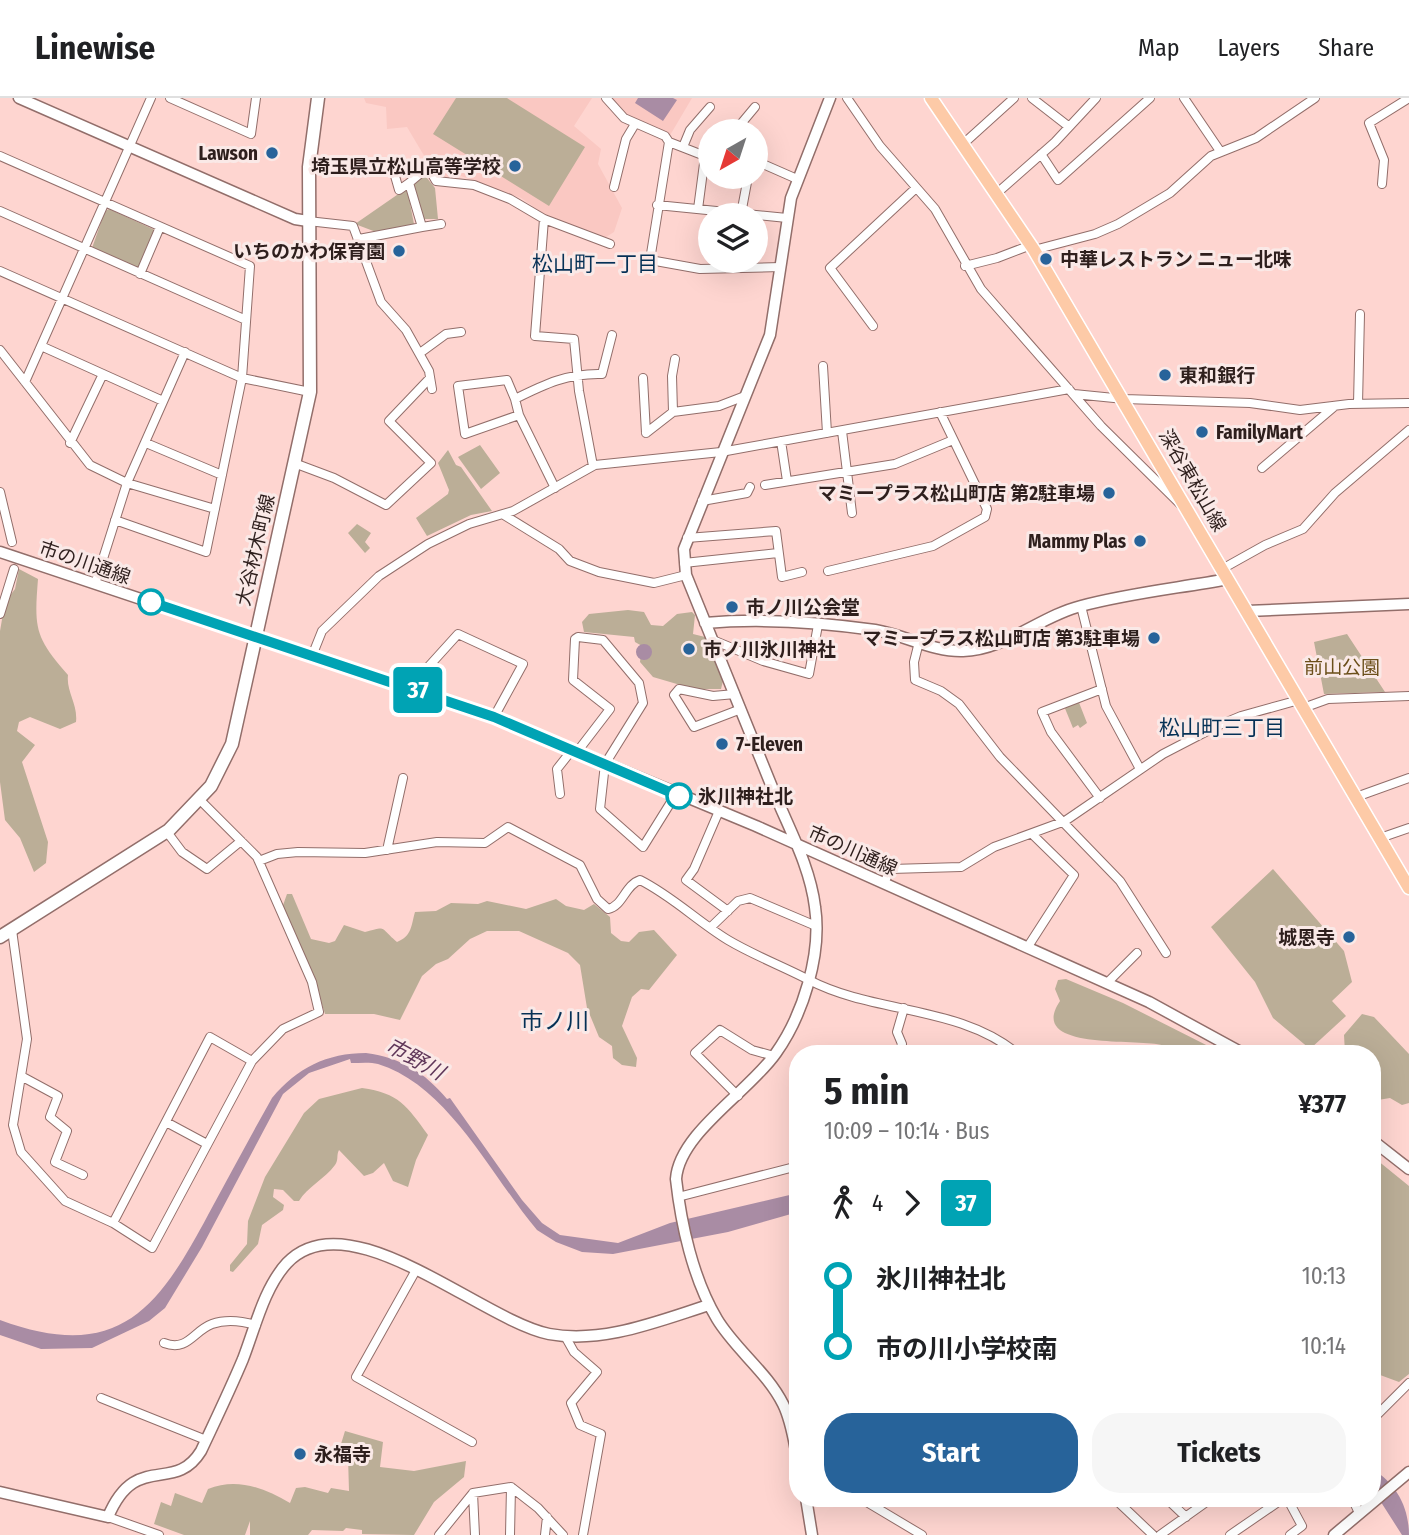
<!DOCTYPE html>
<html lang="en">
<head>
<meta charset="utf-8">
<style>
  :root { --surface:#fff; --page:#f6f6f6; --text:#202124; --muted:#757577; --line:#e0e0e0; --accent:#27639a }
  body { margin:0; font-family:"Fira Sans Condensed","Noto Sans JP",sans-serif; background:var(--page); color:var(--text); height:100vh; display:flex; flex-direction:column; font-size:26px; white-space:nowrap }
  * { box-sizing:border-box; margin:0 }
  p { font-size:23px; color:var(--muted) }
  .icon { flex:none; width:38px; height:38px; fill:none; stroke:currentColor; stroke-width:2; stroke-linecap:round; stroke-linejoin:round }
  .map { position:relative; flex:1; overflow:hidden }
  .panel { position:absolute; left:789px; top:947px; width:592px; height:462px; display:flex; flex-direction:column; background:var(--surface); border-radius:28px; box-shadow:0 7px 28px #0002 }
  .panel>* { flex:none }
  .badge { padding:0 14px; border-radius:5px; font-size:24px; line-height:46px }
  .needle { width:46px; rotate:219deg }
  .buttons { position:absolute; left:698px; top:21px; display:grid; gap:14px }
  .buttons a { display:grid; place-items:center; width:70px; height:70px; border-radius:50%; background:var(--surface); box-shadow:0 7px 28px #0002; font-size:35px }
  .map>.badge { position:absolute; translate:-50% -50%; box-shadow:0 0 0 4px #fff }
  .legs { display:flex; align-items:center; gap:10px; height:77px; padding:0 35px; font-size:23px }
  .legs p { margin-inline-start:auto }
  .summary { display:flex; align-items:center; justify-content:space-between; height:119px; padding:0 35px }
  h1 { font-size:38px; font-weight:700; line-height:52px }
  .button { display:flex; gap:14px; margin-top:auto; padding:14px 35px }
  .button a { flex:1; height:80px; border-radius:28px; background:var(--accent); color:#fff; font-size:28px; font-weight:700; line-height:80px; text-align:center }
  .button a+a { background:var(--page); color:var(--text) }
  ul { padding:0 35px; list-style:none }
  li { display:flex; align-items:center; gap:24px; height:70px; font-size:26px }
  li i { display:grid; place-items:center; width:10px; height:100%; margin:0 9px; background:currentColor }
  li i::after { content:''; width:18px; height:18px; margin:-9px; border:5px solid; border-radius:50%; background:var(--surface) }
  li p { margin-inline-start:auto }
  li:first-child i { background:linear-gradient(#0000 50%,currentColor 0) }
  li:last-child i { background:linear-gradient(currentColor 50%,#0000 0) }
  header { display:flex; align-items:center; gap:42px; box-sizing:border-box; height:98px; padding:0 35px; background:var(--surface); border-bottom:2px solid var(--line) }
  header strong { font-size:33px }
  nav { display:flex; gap:38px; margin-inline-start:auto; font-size:24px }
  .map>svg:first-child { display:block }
</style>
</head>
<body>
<header>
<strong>Linewise</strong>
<nav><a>Map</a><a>Layers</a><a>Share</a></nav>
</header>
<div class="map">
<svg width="1409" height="1437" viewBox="0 0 1409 1437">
  <rect width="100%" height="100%" fill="#fed5d0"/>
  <!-- built -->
  <path fill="#fac8c2" d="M364 0H592L574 28 601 51 598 66 622 110 614 134 603 141 544 116 521 100 461 78 445 79 432 71 407 29 387 31 386 9 366 5Z
    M612 0H692L669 39 628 18Z"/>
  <!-- green -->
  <path fill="#bbae97" d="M456 0H507L585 49 549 108 433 36Z
    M423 75 435 90 438 121H423L413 84Z
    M407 90 414 126 376 134 355 126Z
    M109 111 155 132 139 171 92 150 105 113Z
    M480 347 500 375 481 391 458 359Z
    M448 352 456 367 461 369 492 413 471 417 427 438 416 420 448 396 449 392 438 365Z
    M357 426 371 435 365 444 370 450 365 455 348 435Z
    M19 471 38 481C34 531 35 539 68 577 66 594 78 606 76 624L60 631 30 619 19 624 17 633 35 647 22 664 48 744 46 765 34 774 20 740 5 722 0 684V533L5 504 15 491Z
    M628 512 644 514 651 527 663 528 677 516 692 514 695 517 693 536 705 539 723 583 721 591H694L653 579 640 564 642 548 635 544 634 539 584 534 582 524 589 516Z
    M1347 536 1385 594 1324 596 1314 544Z
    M1078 602 1087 625 1080 630 1078 627 1073 630 1064 608Z
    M1273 771 1344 853 1352 884 1332 903 1346 918 1310 951 1273 920 1255 884 1211 829Z
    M287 796H292L311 841 329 845 335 843 344 827 365 834C388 828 379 829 397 844 412 838 411 828 415 814L436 813 451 805 478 806 487 803 526 811 556 801 566 808 584 812 594 806 610 819 611 835 621 843 629 844 639 834 654 832 677 857 649 892 641 891 632 899 622 928 637 960 636 969 622 967 613 960 612 948 599 939 587 910 580 867 568 855 519 833H487L470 841 448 861 436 866 422 878 400 922 374 916H325L311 871 282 810Z
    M1066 881 1123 905 1222 955H1160L1165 948C1143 939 1025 955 1060 903L1055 891 1058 882Z
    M1362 916 1374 919 1409 956V1005L1402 1007 1390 1000 1372 1003V956L1345 955 1344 937Z
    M362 990C399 995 407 1008 428 1037L416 1062 408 1089 393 1083 384 1065 373 1075 364 1078 339 1052C336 1058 339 1061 335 1067 325 1081 307 1089 299 1103H294L283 1092 274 1091 273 1099 284 1107 283 1112 262 1127 258 1146 233 1174 230 1173V1167L247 1146 248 1123 265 1079 304 1015 319 1001Z
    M1372 1058 1409 1088V1276L1399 1284 1372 1274Z
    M345 1333 383 1344 380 1369 414 1373 466 1363 464 1379 434 1404 414 1437 362 1436V1432L346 1430 343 1433 312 1432 308 1437H250V1423L245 1437H184L154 1426 161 1404 171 1408 175 1395 202 1405 208 1391C237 1379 264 1390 290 1405L296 1390 305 1389 328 1395 331 1390 349 1393 348 1359 341 1346Z"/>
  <!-- water -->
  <path fill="#a98ca4" d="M638 0H673L677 2 663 23 635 5Z
    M636 554a8 8 0 1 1 16 0a8 8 0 1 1-16 0Z
    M366 955C402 960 424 974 447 1001L450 1000 522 1102 542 1125 560 1137 618 1145 670 1125 798 1095V1114L728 1134 613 1156 582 1154 556 1144 537 1132C491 1078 449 988 378 966 371 964 360 965 351 965L350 961 309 975 283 996 202 1149 165 1210 149 1223 92 1250 41 1251 0 1237V1222C117 1265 157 1213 208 1117 229 1078 250 1039 272 1000 297 970 327 955 366 955Z
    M1372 1371C1396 1385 1409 1409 1409 1437H1402L1372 1390Z"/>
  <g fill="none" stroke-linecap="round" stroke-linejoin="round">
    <defs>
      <path id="minor" d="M170 0 251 36 256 0
        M606 0 624 20 665 38 669 44
        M847 0 880 48 935 111 981 191 1101 328 1181 407
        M1032 0 1068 28
        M1184 0 1220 53
        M735 33 755 9
        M962 47 1014 0
        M683 49 690 32 710 9
        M1041 56 1058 82 1150 0
        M710 57 705 58 669 44 650 162 700 171 781 169
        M0 58 250 168 242 280 206 454 115 422
        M756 63 797 81
        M393 71 399 92 409 85
        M1382 86 1384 62 1369 25 1409 0
        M614 89 626 41 635 26
        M996 96 1055 44 1096 0
        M657 107 787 120
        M698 111 705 58
        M0 113 246 222
        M741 116 748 79
        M544 121 535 238 574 241 579 293 593 368
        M308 123 353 128 381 204 406 232 429 273 432 291
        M422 129 441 126
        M359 141 422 129 409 85 428 69 436 83 474 87 510 101 544 121 610 146
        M1034 152 1095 136 1118 126 1170 95 1211 58 1256 40 1315 0
        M965 168 997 160 1031 147
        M0 173 242 280 310 294
        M140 176 160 129
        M873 228 830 170 916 90
        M41 248 163 303
        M0 252 90 367 127 385 215 411
        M420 255 446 236 461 234
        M823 268 827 335
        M643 280 646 335
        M25 284 151 0
        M1074 296 1124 301 1250 305 1300 312 1349 306 1409 305
        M515 301 507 282 458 288 465 336 519 317
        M1358 306 1360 216
        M673 314 672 278 675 261
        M842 333 852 415
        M646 335 673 314 719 308 745 298
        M781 343 787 383
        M70 345 103 276
        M146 345 222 377
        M294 365 334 380 386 407 431 365 389 323 430 280
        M1262 370 1335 308
        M765 387 895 366 953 342
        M555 390 519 317 515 301C545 286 568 275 602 276L612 237
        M0 394 12 444
        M702 403 747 395 750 389
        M504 417 559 451 570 463 599 474 654 485 686 477
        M687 440 776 433 782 479 802 474
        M684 465 778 455
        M1222 471 1265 447 1303 431 1335 395 1409 332
        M828 473 933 448 985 419 987 411 940 314
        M95 486 127 385 185 254
        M1081 508 1106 608 1140 671
        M0 516 14 471
        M713 542 763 563 809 576 818 527
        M919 544 914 564 915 582 941 593 959 606 1000 659 1120 783 1166 855
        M312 558 322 533 379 478 428 446 469 426 513 413 595 367 721 354 1069 291
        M410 589 458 536 523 566 494 619
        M735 596 713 598 679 591 674 597 694 629 741 611
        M1303 610 1328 601 1409 598
        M577 654 610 611 573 582 575 541 578 539 603 542 639 585 643 605 605 666 600 711 643 749 676 696
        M560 696 557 671 572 652
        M1356 699 1409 680
        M1100 700 1051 634 1042 614 1102 591
        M719 713 694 771 686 782 728 813
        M167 734 182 754 207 771 241 743
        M1380 740 1409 730
        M387 752 403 680
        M259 763 277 756 298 754 365 755 437 744 485 745 508 729 580 767 597 801 608 811C623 808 625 787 640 782 672 798 697 823 728 842 753 857 782 868 809 882 874 916 959 907 1018 956
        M884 785 891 771 961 769 994 749 1065 723 1163 656 1217 628 1241 618 1299 602
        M711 829 738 803 750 800 816 828
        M12 832 27 941 13 1027 21 1054 65 1103 113 1125 152 1150 252 963 283 931 319 914 312 884 257 759 200 702
        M1027 850 1074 777 1033 737
        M1107 885 1137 855
        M898 956 902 946 897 934 904 910
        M21 978 58 998 50 1019 67 1033 55 1064 83 1077
        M738 998 695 955 720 932 752 952 774 958
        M166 1024 207 1046
        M678 1099 798 1068
        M113 1125 210 939 252 963
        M416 1172 356 1279 472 1344
        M565 1238 574 1254 597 1274 571 1305 580 1327 601 1336 583 1437
        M164 1245C188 1254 193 1233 212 1226 226 1221 242 1223 256 1227
        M101 1300 206 1342
        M1375 1319 1409 1285
        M473 1395 475 1437
        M860 1400 922 1437
        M1114 1400 1153 1437
        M1166 1400 1186 1419
        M1287 1400 1302 1428 1290 1437
        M1352 1400 1359 1415
        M108 1419 159 1437
        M439 1437 473 1395 511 1389 538 1410 563 1437
        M510 1437 511 1389
        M545 1437 547 1419
        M1160 1437 1212 1400
        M1230 1437 1284 1400"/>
      <path id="tertiary" d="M19 0 295 121 308 123
        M0 454 494 619 756 728 1149 904 1244 956
        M1247 513 1409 506
        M705 525C762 520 819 524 875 532 905 537 933 554 963 553 1005 552 1041 518 1081 508 1129 495 1180 490 1228 481
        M1372 1042 1409 1071
        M798 1363C794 1344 792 1324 783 1306 767 1274 735 1251 717 1221 693 1181 681 1126 676 1081 679 1035 750 993 776 955 803 917 822 856 815 809 810 768 789 731 774 694 745 622 716 550 686 477L684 451 770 237 791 100 830 0
        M0 1394 108 1419C136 1352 174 1397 201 1353 215 1323 230 1292 243 1261 255 1230 264 1190 287 1165 348 1100 481 1222 549 1236 603 1246 658 1223 709 1207
        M806 1400 812 1437
        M1334 1437 1409 1374"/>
      <path id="secondary" d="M0 839 169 732 211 688 232 646 310 294 309 69 318 0"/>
      <path id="primary" d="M931 0 1034 152 1409 790"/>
    </defs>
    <!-- minor casing -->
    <use href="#minor" stroke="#926e6a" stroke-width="10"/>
    <!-- tertiary casing -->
    <use href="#tertiary" stroke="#926e6a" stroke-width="13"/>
    <!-- secondary casing -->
    <use href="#secondary" stroke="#926e6a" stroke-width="15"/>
    <!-- primary casing -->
    <use href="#primary" stroke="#fff" stroke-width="15"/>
    <!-- minor -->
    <use href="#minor" stroke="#fff" stroke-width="8"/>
    <!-- tertiary -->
    <use href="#tertiary" stroke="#fff" stroke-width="10"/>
    <!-- secondary -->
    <use href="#secondary" stroke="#fff" stroke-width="12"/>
    <!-- primary -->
    <use href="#primary" stroke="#fdcaa7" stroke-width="12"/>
  </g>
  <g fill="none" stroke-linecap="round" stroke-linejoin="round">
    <defs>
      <path id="line-1" d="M151 504 494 619 679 698"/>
    </defs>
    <!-- line-1 casing -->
    <use href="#line-1" stroke="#fff" stroke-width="16"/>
    <!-- line-1 -->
    <use href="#line-1" stroke="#00a3b4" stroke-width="10"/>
  </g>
  <!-- markers -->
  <g fill="#27639a" stroke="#fae9e7" stroke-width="2.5">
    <circle cx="272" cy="55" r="7"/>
    <circle cx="515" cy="68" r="7"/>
    <circle cx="399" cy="153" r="7"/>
    <circle cx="1046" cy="161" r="7"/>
    <circle cx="1165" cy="277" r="7"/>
    <circle cx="1202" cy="334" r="7"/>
    <circle cx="1109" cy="395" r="7"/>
    <circle cx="1140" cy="443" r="7"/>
    <circle cx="732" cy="509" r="7"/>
    <circle cx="1154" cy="540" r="7"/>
    <circle cx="689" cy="551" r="7"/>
    <circle cx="722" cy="646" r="7"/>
    <circle cx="1349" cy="839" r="7"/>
    <circle cx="300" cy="1356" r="7"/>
  </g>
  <g fill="#fff" stroke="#00a3b4" stroke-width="3.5">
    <circle cx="151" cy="504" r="12"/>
    <circle cx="679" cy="698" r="12"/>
  </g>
  <g text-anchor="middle" stroke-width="6" stroke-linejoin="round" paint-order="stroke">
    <!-- poi labels -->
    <g font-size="19" font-weight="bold" fill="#2e1f1d" stroke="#fae9e7" text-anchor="end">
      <text x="258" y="62">Lawson</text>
      <text x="501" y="75">埼玉県立松山高等学校</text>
      <text x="385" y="160">いちのかわ保育園</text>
      <text x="1060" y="168" text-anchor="start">中華レストラン ニュー北味</text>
      <text x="1179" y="284" text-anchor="start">東和銀行</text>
      <text x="1216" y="341" text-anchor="start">FamilyMart</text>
      <text x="1095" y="402">マミープラス松山町店 第2駐車場</text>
      <text x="1126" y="450">Mammy Plas</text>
      <text x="746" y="516" text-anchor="start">市ノ川公会堂</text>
      <text x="1140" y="547">マミープラス松山町店 第3駐車場</text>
      <text x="703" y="558" text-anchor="start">市ノ川氷川神社</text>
      <text x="736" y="653" text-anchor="start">7-Eleven</text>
      <text x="1335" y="846">城恩寺</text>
      <text x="314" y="1363" text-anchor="start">永福寺</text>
    </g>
    <!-- street labels -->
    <g font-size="19" fill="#2e1f1d" stroke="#fae9e7">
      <text transform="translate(1193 382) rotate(60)" y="7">深谷東松山線</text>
      <text transform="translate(255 452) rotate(-77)" y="7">大谷材木町線</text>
      <text transform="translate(85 464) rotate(19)" y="7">市の川通線</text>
      <text transform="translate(853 752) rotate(24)" y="7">市の川通線</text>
    </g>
    <!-- park labels -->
    <g font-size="19" fill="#6b4f1a" stroke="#fae9e7">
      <text x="1342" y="576">前山公園</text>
    </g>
    <!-- stop labels -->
    <g font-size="19" font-weight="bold" fill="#2e1f1d" stroke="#fae9e7" text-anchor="start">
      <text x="698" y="705">氷川神社北</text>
    </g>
    <!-- neighbourhood labels -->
    <g font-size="21" fill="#053156" stroke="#fae9e7">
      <text x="595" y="173">松山町一丁目</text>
      <text x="1222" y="637">松山町三丁目</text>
    </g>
    <!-- water labels -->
    <g font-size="21" font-style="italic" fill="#5f3659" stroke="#fae9e7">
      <text transform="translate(415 961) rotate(29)" y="7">市野川</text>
    </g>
    <!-- quarter labels -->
    <g font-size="23" fill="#053156" stroke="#fae9e7">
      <text x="555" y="931">市ノ川</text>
    </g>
  </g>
</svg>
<div class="buttons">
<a><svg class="needle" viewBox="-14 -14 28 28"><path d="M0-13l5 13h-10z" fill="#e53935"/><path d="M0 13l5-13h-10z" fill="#757577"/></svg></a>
<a><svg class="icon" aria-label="layers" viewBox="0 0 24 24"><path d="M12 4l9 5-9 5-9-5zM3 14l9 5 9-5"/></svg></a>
</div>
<b class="badge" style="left:418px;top:592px;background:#00a3b4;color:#fff">37</b>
<section class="panel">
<div class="summary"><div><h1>5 min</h1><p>10:09 – 10:14 · Bus</p></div><b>¥377</b></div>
<div class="legs"><svg class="icon" aria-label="walk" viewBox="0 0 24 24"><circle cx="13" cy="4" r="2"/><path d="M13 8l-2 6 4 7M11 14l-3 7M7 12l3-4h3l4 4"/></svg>4<svg class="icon" aria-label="forward" viewBox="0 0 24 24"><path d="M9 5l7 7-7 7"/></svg><b class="badge" style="background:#00a3b4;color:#fff">37</b></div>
<ul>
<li><i style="color:#00a3b4"></i><b>氷川神社北</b><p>10:13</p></li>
<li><i style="color:#00a3b4"></i><b>市の川小学校南</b><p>10:14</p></li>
</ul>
<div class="button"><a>Start</a><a>Tickets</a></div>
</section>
</div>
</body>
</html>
